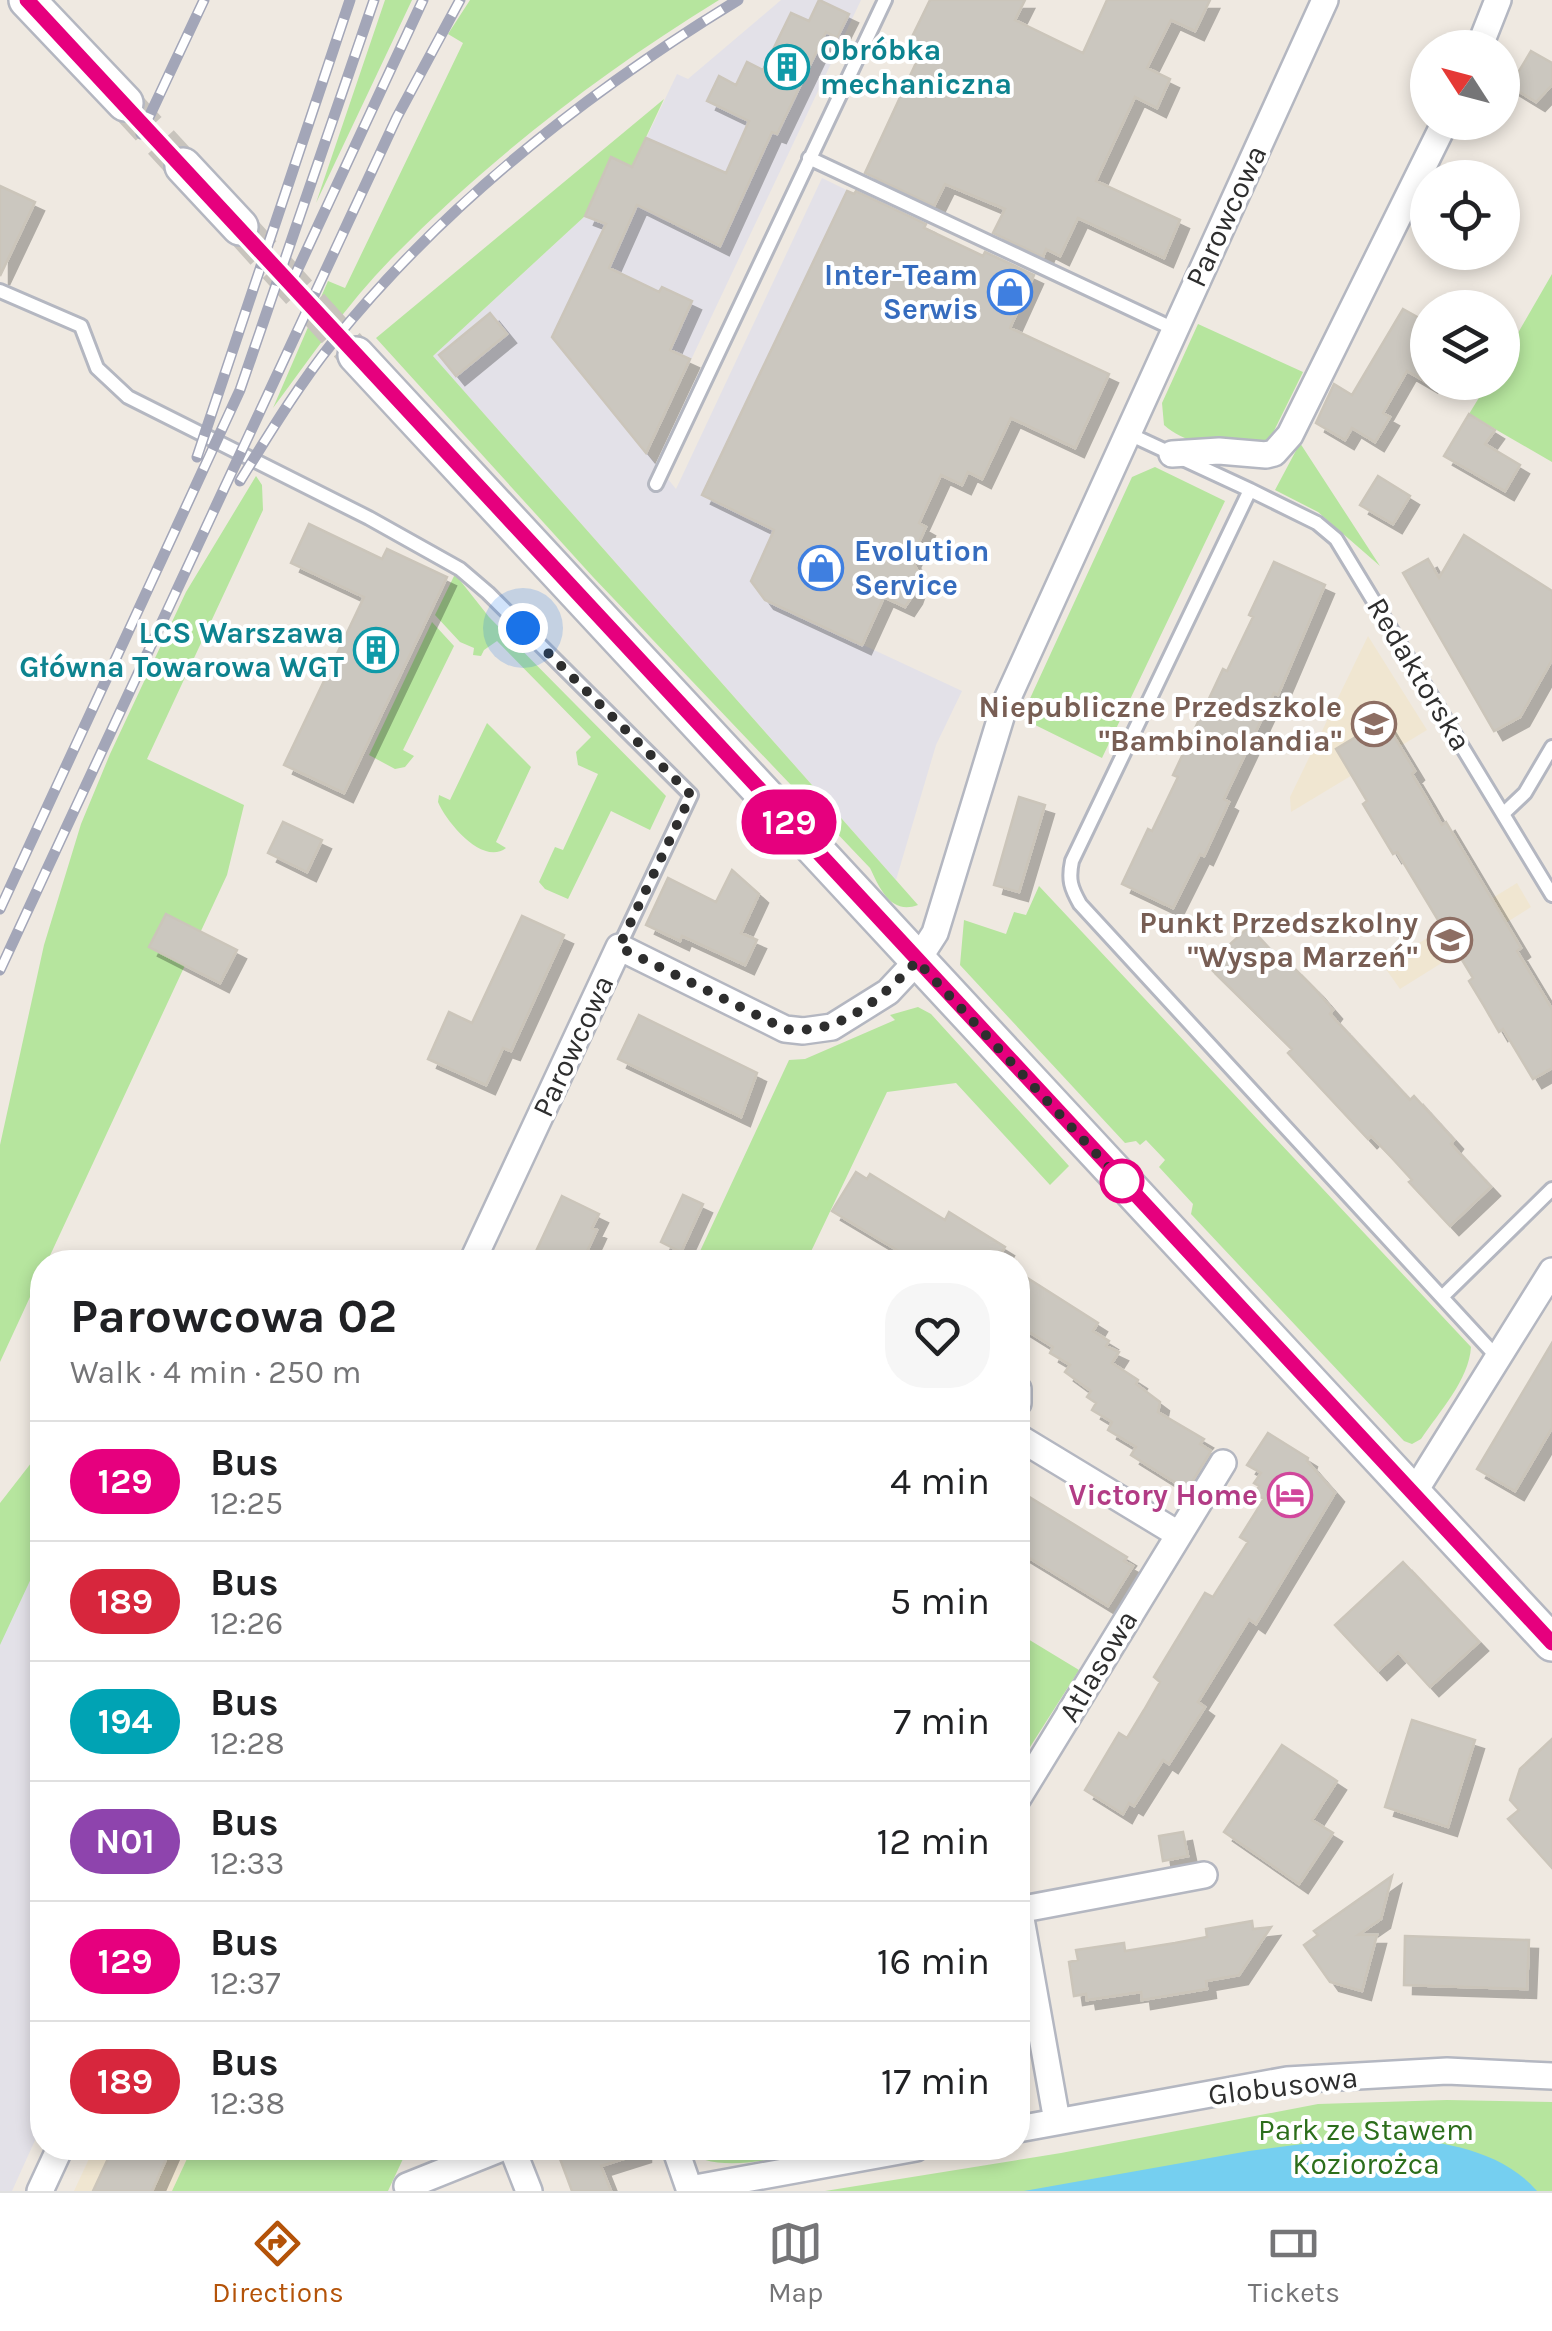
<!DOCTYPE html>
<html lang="en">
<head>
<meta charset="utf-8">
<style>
  :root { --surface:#fff; --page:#f6f6f6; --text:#202124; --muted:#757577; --line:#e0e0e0; --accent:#b45309 }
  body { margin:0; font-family:Karla,sans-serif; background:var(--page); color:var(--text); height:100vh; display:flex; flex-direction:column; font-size:38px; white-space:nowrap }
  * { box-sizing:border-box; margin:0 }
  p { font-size:32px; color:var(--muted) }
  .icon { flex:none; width:55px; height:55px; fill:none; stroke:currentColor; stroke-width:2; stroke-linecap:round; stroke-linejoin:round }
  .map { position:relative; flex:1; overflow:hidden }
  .drawer { position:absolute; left:30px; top:1250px; width:1000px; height:910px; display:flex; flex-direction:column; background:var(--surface); border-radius:40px; box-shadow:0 5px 15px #0003 }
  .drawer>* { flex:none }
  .badge { padding:0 20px; border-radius:32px; font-size:35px; line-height:65px }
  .needle { width:65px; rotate:306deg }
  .tools { position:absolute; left:1410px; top:30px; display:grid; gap:20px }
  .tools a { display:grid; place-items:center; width:110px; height:110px; border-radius:50%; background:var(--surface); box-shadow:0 5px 15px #0003; font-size:50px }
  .you { position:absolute; width:50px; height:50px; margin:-25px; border:8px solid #fff; border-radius:50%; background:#1a73e8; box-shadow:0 0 0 15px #1a73e833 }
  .map>.badge { position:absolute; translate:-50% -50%; box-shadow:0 0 0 5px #fff }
  .round { display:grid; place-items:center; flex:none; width:105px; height:105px; border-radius:40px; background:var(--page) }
  .headline { display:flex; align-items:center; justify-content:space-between; height:170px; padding:0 40px }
  h1 { font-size:48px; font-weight:700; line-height:75px }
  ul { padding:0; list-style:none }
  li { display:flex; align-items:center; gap:30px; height:120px; padding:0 40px; border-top:2px solid var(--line) }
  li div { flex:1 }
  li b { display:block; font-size:38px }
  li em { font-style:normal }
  li .badge { min-width:110px; font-weight:700; text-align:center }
  .tabs { display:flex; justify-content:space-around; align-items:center; height:140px; border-top:2px solid var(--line); background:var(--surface); font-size:28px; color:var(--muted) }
  .tabs a { display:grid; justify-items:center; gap:5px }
  .tabs .selected { color:var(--accent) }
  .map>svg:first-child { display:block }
</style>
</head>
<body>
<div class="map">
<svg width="1552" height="2191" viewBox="0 0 1552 2191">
  <defs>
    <filter id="shadow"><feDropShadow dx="9" dy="9" stdDeviation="0" flood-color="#0004"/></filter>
  </defs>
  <rect width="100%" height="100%" fill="#efe9e1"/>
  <!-- industrial -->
  <path fill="#e3e1e8" d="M781 0H861L647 453 676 489 822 178 943 237 771 602 962 691 936 745 896 880 433 356 585 216 611 157 633 166 677 74 688 79Z
    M42 1555 36 1568 42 1571V2125L12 2191H0V1587Z"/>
  <!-- education -->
  <path fill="#f0e6d1" d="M1368 636 1427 730 1291 812 1290 797Z
    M1517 883 1531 907 1400 989 1383 965Z
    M94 2148H192L172 2191H74Z"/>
  <!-- green -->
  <path fill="#b6e59e" d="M385 0H412L316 203Z
    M470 0H719C600 73 489 159 391 259 347 304 311 357 273 408L328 281 345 288 463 43 448 34Z
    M664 99 632 167 611 158 585 216 433 356 918 905C891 915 880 889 870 868L593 577 376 338Z
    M1552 274V462L1469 414 1488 383 1502 382 1503 359Z
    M1198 324 1303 372 1267 445C1231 445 1192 450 1164 425L1162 403Z
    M1300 443 1380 566 1318 512 1275 490Z
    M1155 467 1225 501 1102 758 1021 718 1132 477Z
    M256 476 262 485 263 510 147 759 244 805 227 875 47 1262H42V1271L0 1362V1145L44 945 81 824 110 754 186 592Z
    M455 574 489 617 666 796 650 830 611 811 568 899 545 889 539 882 555 847 563 850 598 774 578 765 576 752 591 737 497 641 484 650 481 656 473 655 474 648 460 642 435 615Z
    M432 622 454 646 403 750 414 756 405 767 395 769 369 755Z
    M487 723 531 767 496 842 506 848C483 866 447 823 438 802L439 795 450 800Z
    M1039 886 1471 1347C1469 1380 1439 1412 1421 1439L1412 1444 1404 1441 1191 1214 1193 1204 1159 1167 1165 1160 1146 1140 1140 1145 1136 1141 1125 1143 960 965 964 920 1006 934 1014 912 1026 915Z
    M918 1007 931 1014 1069 1166 1050 1185 956 1083 887 1092 806 1262H695L789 1060 805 1059 895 1020 890 1015Z
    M42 1449V1555L0 1645V1503Z
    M1018 1633 1079 1670 1030 1747 1018 1740Z
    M1447 2100 1552 2102V2191H825L1061 2153 1318 2104Z
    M192 2148H408L388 2191H172Z
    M683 2148H830C791 2154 715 2179 683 2148Z"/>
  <!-- water -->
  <path fill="#75cff0" d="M1386 2133C1440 2144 1499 2147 1537 2191H1024L1249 2151Z"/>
  <!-- building -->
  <path fill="#cbc7bf" stroke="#cbc5ba" stroke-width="2.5" filter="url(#shadow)" d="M819 0 849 14 837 38 826 32 777 134 772 132 720 246 637 205 609 268 659 292 662 287 692 301 670 350 690 359 646 453 552 337 606 224 585 216 611 157 632 167 646 138 726 173 749 121 707 101 719 76 736 85 747 62 763 70 791 13 809 21Z
    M930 0H1025L1015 20 1083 53 1107 0H1210L1195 31 1171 20 1147 68 1170 79 1157 108 1135 97 1096 181 1180 220 1164 258 1078 218 1060 256 1046 249 1043 257 993 233 1005 209 945 184 934 206 865 173 922 50 909 43Z
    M1531 51 1552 63V85L1536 102 1510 86Z
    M0 186 35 202 0 276Z
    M847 191 854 194 856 191 926 224 924 228 983 256 985 252 1034 275 1010 328 1109 374 1075 448 1011 418 982 479 968 472 962 485 941 475 919 523 926 527 911 559 920 575 913 595 905 607 884 597 862 645 765 600 751 581 774 530 702 495Z
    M1403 309 1428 323V383L1407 371 1383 413 1390 417 1375 442 1352 428 1345 440 1316 423 1334 384 1352 395Z
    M490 313 507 334 456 376 439 355Z
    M1469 414 1495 430 1485 444 1520 465 1505 491 1444 456Z
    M1378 476 1410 496 1393 524 1360 505Z
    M309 524 382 559 387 549 447 577 344 793 284 765 364 597 291 563Z
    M1464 535 1552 591V660L1520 717 1494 731 1403 573 1428 559 1439 578Z
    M1274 562 1325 585 1278 695 1274 693 1224 799 1229 802 1204 856 1200 854 1173 908 1122 884 1148 829 1152 831 1178 777 1173 775 1223 669 1227 671 1253 617 1249 615Z
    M1384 720 1415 771 1412 774 1427 799 1442 825 1446 822 1521 948 1517 951 1552 1009V1068L1533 1079 1503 1029 1499 1032 1484 1006 1469 981 1473 978 1397 852 1393 854 1363 804 1367 801 1336 749Z
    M1019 797 1045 805 1019 892 994 885Z
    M283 822 322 840 307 872 268 853Z
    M732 870 759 894 741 933 757 940 745 965 682 936 680 941 646 925 668 878 716 902Z
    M166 914 237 950 220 983 149 947Z
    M522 916 564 935 511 1051 503 1048 486 1085 428 1059 449 1012 472 1023Z
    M1249 927 1289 970 1293 967 1314 988 1333 1010 1330 1014 1410 1100 1414 1096 1454 1140 1451 1144 1491 1187 1450 1226 1409 1182 1412 1180 1392 1158 1371 1136 1368 1139 1288 1053 1292 1049 1207 965Z
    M639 1015 757 1073 741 1117 618 1059Z
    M856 1172 867 1179 870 1174 945 1220 949 1212 1005 1247 996 1262H917L832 1211Z
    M683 1195 703 1204 681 1252 661 1242Z
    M562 1196 599 1214 592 1228 597 1230 582 1262H531Z
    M1018 1272 1098 1323 1093 1331 1109 1341 1106 1346 1119 1352 1112 1363 1138 1380 1136 1384 1160 1402 1158 1412 1204 1439 1200 1444 1211 1451 1187 1490 1131 1455 1136 1447 1108 1430 1112 1422 1092 1410 1096 1403 1087 1397 1091 1391 1065 1372 1070 1365 1050 1353 1053 1347 1018 1325Z
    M1552 1343V1428L1515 1491 1477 1469Z
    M1268 1433 1308 1458 1307 1461 1335 1493 1256 1624 1249 1619 1214 1676 1198 1702 1205 1707 1169 1764 1163 1760 1134 1806 1129 1803 1123 1814 1085 1790 1119 1733 1127 1738 1144 1710 1160 1682 1154 1677 1205 1593 1213 1597 1248 1542 1240 1537 1264 1499 1255 1494 1259 1486 1254 1483 1261 1473 1247 1465Z
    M1018 1490 1127 1557 1124 1561 1133 1566 1108 1606 1018 1551Z
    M1403 1562 1479 1642 1430 1687 1398 1652 1378 1671 1335 1625Z
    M1412 1720 1475 1740 1448 1827 1385 1807Z
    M1552 1739V1868L1508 1819 1519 1810 1510 1800 1520 1769Z
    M1282 1745 1337 1781 1312 1820 1333 1833 1299 1884 1224 1832Z
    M1183 1832 1188 1856 1163 1861 1159 1836Z
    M1392 1876 1381 1919 1358 1935H1377L1362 1991 1330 1982 1304 1945 1318 1935 1314 1931Z
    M1252 1921 1253 1929 1271 1927 1239 1975 1206 1981 1207 1989 1142 2000 1141 1992 1087 2000 1086 1994 1074 1996 1069 1962 1078 1960 1076 1950 1124 1943 1125 1951 1175 1943 1207 1937 1206 1929Z
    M1405 1936 1529 1940 1527 1989 1404 1985Z
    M113 2148H171L152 2191H93Z
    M556 2148H642V2153L601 2166 611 2191H572Z"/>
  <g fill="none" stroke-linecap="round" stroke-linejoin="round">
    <!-- secondary-tunnel -->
    <path stroke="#c8c4bd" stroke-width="35" stroke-dasharray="35 18" stroke-linecap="butt" d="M125 103 183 166
      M240 227 356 355"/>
    <defs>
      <path id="lane" d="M809 158 1174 329
        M0 291 81 326 97 368 128 397 369 518 460 569 488 593 691 795 619 947
        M1127 433 1250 490 1072 861C1068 880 1071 888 1080 904L1496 1356
        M656 484 885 0
        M1250 490 1317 523 1336 539 1552 895
        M1504 813 1525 793 1552 747
        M1442 1297 1552 1189"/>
      <path id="street" d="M1479 48 1498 0
        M1172 454 1219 451 1266 455 1274 453 1290 435 1445 122
        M472 1262 619 947 785 1029 803 1031 832 1027 888 992 917 961 935 933 1005 704 1325 0
        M1018 1389V1403
        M1018 1437 1178 1534
        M1413 1494 1552 1271
        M1018 1798 1223 1463
        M1018 1902 1057 2121
        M1018 1910 1204 1875
        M1018 2129 1287 2080 1447 2071 1552 2076
        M512 2148 529 2191
        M675 2148 690 2191
        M407 2186 502 2148
        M690 2189 916 2148
        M40 2191 60 2148"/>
      <path id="secondary" d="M27 0 125 103
        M183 166 240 227
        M356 355 1552 1643"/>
    </defs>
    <!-- lane casing -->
    <use href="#lane" stroke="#b4b7c1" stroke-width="18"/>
    <!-- street casing -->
    <use href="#street" stroke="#b4b7c1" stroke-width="30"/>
    <!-- secondary casing -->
    <use href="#secondary" stroke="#b4b7c1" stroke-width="40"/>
    <!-- lane -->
    <use href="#lane" stroke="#fff" stroke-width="12"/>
    <!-- street -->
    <use href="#street" stroke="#fff" stroke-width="25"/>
    <!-- secondary -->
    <use href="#secondary" stroke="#fff" stroke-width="35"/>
    <defs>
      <path id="rail" d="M141 134 204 0
        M289 288 423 0
        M197 457 350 0
        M240 481C269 434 298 386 333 342 444 204 587 92 738 0
        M0 909 240 390 374 0
        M0 970 397 117 460 0"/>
    </defs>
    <!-- rail casing -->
    <use href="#rail" stroke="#a3a6b8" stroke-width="11"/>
    <!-- rail -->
    <use href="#rail" stroke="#fff" stroke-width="8" stroke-dasharray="22" stroke-linecap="butt"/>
  </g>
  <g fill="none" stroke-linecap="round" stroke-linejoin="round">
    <defs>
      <path id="line" d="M27 0 1552 1643"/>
    </defs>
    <!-- line casing -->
    <use href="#line" stroke="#fff" stroke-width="22"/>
    <!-- line -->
    <use href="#line" stroke="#e6007e" stroke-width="15"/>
    <!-- walk -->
    <path stroke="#2e2e2e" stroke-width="10" stroke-dasharray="0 18" d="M523 628 691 795 619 947 785 1029C840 1036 882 998 917 961L1128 1188 1122 1181"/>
  </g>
  <!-- icons -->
  <defs>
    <symbol id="building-ring" viewBox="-11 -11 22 22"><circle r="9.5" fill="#fff" stroke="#0f9aa8" stroke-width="1.5"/><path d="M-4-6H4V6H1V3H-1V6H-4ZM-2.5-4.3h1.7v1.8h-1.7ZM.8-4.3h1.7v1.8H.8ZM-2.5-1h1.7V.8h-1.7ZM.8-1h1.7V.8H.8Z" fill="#0f9aa8"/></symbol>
    <symbol id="shop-ring" viewBox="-11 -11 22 22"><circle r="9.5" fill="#fff" stroke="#3f7fe0" stroke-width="1.5"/><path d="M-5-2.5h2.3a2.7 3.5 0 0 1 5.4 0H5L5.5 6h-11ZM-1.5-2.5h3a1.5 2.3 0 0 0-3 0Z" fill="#3f7fe0"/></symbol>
    <symbol id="school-ring" viewBox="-11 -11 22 22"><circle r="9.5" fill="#fff" stroke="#8d6e63" stroke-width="1.5"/><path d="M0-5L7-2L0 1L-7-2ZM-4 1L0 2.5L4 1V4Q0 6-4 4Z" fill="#8d6e63"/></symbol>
    <symbol id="hotel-ring" viewBox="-11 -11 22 22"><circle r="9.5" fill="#fff" stroke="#d1479c" stroke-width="1.5"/><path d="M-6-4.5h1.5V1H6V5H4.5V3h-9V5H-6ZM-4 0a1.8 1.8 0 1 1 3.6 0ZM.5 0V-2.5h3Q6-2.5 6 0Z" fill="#d1479c"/></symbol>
  </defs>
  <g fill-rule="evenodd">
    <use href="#building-ring" x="762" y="42" width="50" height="50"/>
    <use href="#shop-ring" x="985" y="267" width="50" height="50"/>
    <use href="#shop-ring" x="796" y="543" width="50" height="50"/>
    <use href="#building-ring" x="351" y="625" width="50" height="50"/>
    <use href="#school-ring" x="1349" y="699" width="50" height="50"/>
    <use href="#school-ring" x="1425" y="915" width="50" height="50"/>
    <use href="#hotel-ring" x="1265" y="1470" width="50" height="50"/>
  </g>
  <!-- markers -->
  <circle fill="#fff" stroke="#e6007e" stroke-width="5" cx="1122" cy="1181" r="20"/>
  <g text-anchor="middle" stroke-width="8" stroke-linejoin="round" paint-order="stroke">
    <!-- culture labels -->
    <g font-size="30" font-weight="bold" fill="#0d838f" stroke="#fff" text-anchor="start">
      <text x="820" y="60">Obróbka<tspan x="820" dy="34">mechaniczna</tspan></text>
      <text x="344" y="643" text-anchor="end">LCS Warszawa<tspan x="344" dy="34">Główna Towarowa WGT</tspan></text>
    </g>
    <!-- street labels -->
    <g font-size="30" fill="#2e2e2e" stroke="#fff">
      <text transform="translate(1226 216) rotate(-65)" y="10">Parowcowa</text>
      <text transform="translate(1419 674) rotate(59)" y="10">Redaktorska</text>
      <text transform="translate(573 1046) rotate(-65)" y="10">Parowcowa</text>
      <text transform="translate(1098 1666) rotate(-59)" y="10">Atlasowa</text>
      <text transform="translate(1283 2086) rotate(-7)" y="10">Globusowa</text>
    </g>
    <!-- shop labels -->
    <g font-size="30" font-weight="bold" fill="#366cbe" stroke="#fff" text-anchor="end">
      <text x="978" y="285">Inter-Team<tspan x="978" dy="34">Serwis</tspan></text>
      <text x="854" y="561" text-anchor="start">Evolution<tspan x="854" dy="34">Service</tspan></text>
    </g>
    <!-- education labels -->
    <g font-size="30" font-weight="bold" fill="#785e54" stroke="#fff" text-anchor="end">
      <text x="1342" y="717">Niepubliczne Przedszkole<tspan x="1342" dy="34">"Bambinolandia"</tspan></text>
      <text x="1418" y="933">Punkt Przedszkolny<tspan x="1418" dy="34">"Wyspa Marzeń"</tspan></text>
    </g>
    <!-- hotel labels -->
    <g font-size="30" font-weight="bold" fill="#b23c85" stroke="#fff" text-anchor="end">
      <text x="1258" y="1505">Victory Home</text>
    </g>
    <!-- park labels -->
    <g font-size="30" fill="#2c6e1b" stroke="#fff">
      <text x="1366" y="2140">Park ze Stawem<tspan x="1366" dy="34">Koziorożca</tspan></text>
    </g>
  </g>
</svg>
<div class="tools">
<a><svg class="needle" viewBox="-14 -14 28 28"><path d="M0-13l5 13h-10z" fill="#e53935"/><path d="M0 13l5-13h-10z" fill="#757577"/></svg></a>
<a><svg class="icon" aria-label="locate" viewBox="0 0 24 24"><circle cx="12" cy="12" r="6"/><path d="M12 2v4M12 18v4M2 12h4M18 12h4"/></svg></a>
<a><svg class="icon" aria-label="layers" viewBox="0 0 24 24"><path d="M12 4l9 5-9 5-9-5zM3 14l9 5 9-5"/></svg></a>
</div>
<div class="you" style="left:523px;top:628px"></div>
<b class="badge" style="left:789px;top:822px;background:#e6007e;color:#fff">129</b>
<section class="drawer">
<div class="headline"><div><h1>Parowcowa 02</h1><p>Walk · 4 min · 250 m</p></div><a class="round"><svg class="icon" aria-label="heart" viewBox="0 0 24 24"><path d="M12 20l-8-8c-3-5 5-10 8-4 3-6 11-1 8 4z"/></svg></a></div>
<ul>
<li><span class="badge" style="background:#e6007e;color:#fff">129</span><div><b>Bus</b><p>12:25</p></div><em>4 min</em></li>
<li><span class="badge" style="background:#d7263d;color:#fff">189</span><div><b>Bus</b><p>12:26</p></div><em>5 min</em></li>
<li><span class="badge" style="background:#00a3b4;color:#fff">194</span><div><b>Bus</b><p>12:28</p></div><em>7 min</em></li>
<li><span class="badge" style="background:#8e44ad;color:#fff">N01</span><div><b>Bus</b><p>12:33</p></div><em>12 min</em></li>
<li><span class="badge" style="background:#e6007e;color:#fff">129</span><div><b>Bus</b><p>12:37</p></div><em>16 min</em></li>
<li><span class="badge" style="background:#d7263d;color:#fff">189</span><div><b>Bus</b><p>12:38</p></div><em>17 min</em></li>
</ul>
</section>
</div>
<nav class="tabs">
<a class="selected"><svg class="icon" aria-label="directions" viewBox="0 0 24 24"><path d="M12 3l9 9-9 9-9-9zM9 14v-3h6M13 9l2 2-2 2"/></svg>Directions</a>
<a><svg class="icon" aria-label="map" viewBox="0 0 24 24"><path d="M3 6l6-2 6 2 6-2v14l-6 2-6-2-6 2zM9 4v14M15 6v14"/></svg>Map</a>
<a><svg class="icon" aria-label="tickets" viewBox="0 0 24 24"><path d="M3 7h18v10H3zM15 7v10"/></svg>Tickets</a>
</nav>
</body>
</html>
